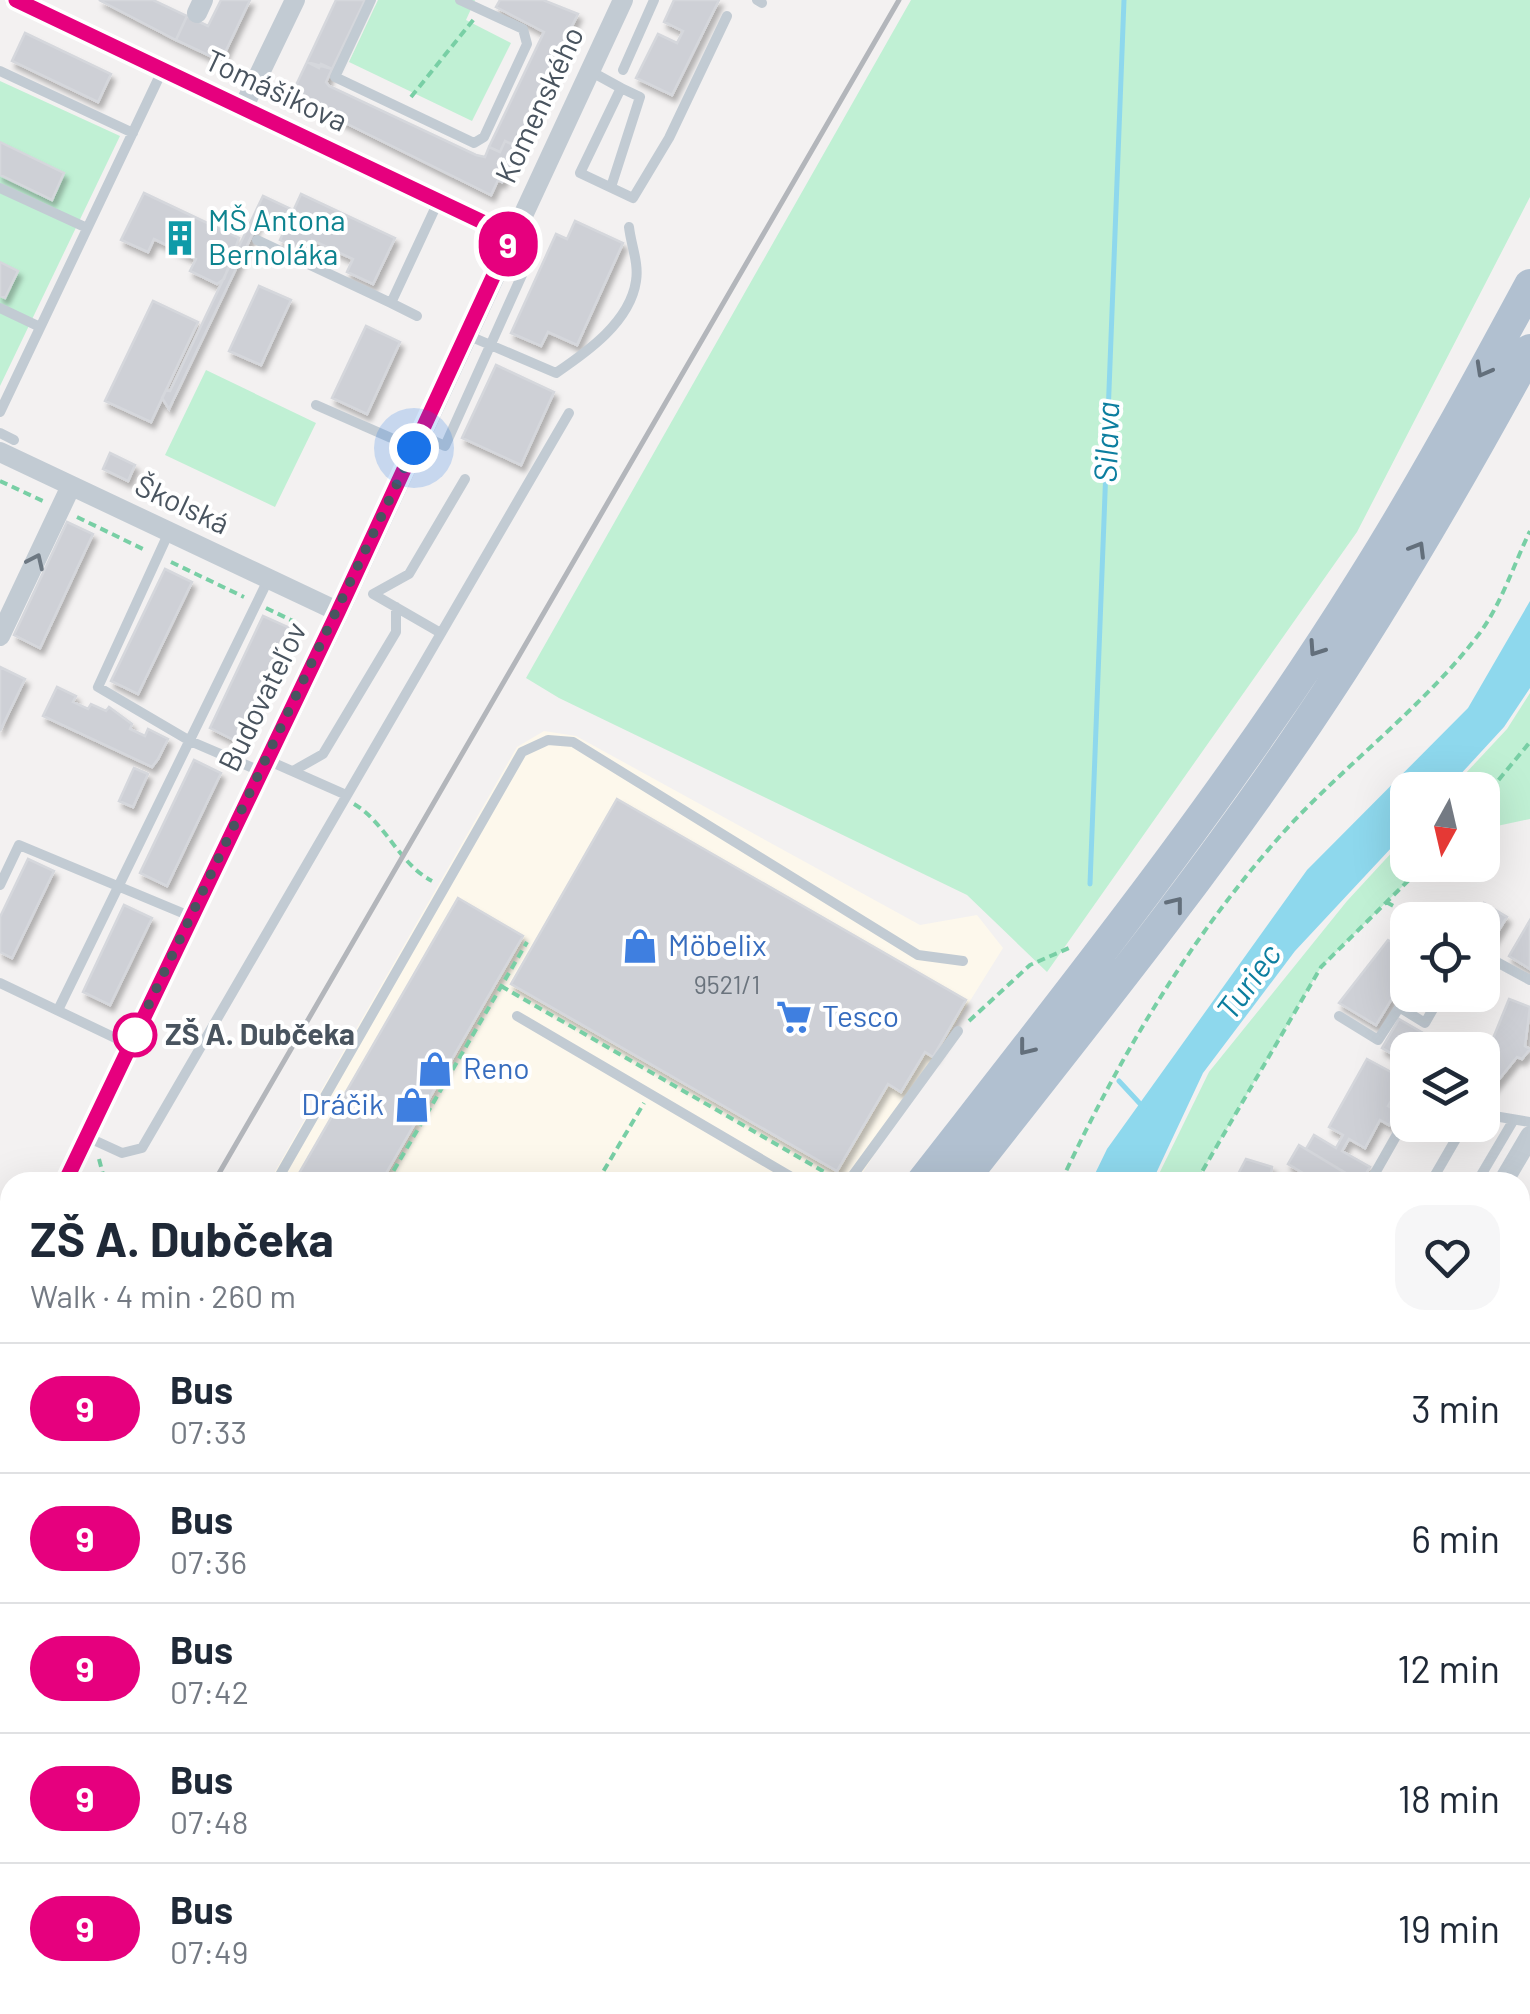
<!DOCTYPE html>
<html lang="en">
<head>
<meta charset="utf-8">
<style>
  :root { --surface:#fff; --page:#f6f6f7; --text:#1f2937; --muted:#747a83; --line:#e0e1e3 }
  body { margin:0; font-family:Barlow,sans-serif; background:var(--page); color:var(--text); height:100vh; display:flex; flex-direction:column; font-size:38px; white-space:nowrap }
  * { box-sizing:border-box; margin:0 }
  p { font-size:32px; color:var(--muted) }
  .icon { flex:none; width:55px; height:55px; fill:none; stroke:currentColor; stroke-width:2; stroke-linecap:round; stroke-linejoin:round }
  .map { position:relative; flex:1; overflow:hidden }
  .side { position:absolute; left:0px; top:1172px; width:1530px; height:842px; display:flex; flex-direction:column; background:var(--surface); border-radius:30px 30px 0 0; box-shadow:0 10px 40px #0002 }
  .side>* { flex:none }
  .badge { padding:0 20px; border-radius:32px; font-size:35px; line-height:65px }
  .needle { width:65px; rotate:188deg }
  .fabs { position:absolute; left:1390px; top:772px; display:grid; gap:20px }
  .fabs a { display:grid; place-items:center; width:110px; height:110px; border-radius:20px; background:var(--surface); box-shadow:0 10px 40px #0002; font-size:50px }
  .you { position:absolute; width:50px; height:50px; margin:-25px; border:8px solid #fff; border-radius:50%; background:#1a73e8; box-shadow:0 0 0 15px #1a73e833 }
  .map>.badge { position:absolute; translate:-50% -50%; box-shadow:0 0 0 5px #fff }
  .round { display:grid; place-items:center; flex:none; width:105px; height:105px; border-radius:30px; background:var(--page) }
  .headline { display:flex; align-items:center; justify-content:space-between; height:170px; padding:0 30px }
  h1 { font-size:48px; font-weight:700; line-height:75px }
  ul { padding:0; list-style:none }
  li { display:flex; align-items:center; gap:30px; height:130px; padding:0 30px; border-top:2px solid var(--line) }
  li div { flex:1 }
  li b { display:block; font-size:38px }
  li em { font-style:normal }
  li .badge { min-width:110px; font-weight:700; text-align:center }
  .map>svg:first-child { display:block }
</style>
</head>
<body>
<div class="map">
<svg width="1530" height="2014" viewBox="0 0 1530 2014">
  <defs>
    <filter id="shadow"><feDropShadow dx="3.5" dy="6" stdDeviation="2.5" flood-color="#0004"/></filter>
  </defs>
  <rect width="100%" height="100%" fill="#f3f1f1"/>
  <!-- commercial -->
  <path fill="#fdf8ec" d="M544 731 576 736 920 925 977 915 1003 948 857 1182H269L517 747Z
    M10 1629V2005H230L134 2014H0V1645Z"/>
  <!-- green -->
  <path fill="#c0f0d4" d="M378 0H475L466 20 511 43 472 121 349 62Z
    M911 0H1530V197L1357 532 1047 972 967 895 559 698 526 678Z
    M0 81 120 136 0 386Z
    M206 370 316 423 275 507 165 455Z
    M1530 693V819L1483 829 1482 790H1450L1507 729Z
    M1407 836 1408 865H1424L1321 967 1196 1182H1155L1209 1072 1347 901Z
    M380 2005H962L951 2014H375Z"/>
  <!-- water -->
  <path fill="#8ed8ed" d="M1530 601V688L1504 727 1446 790H1408L1407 831 1295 951 1203 1073 1152 1182H1091L1107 1149 1307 870 1468 708Z"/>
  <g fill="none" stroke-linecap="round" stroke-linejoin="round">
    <!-- stream -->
    <path stroke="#8ed8ed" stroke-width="5" d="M1090 884 1124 0
      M1119 1081 1144 1108"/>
  </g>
  <!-- building -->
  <path fill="#ced0d6" stroke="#d5d7dc" stroke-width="2.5" filter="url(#shadow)" d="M99 0H153L187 16 176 40Z
    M221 0H250L221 61 176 40 187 16 208 26Z
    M336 0H365L332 69 321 64 319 68 307 62Z
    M500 0H543L578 14 571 28 575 31 518 147 505 141 500 152 489 147 544 32 496 7Z
    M674 0H719L672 95 636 78 658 34 677 43 683 31 664 22Z
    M25 33 111 74 98 102 12 61Z
    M307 62 332 69 326 82 329 86 476 155 485 157 489 147 500 152 505 141 518 147 502 182 498 180 491 195 291 96Z
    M0 142 64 173 52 200 0 175Z
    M144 193 239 238 224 279 217 284 190 271 196 259 154 239 148 252 121 240Z
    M301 194 395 238 373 284 347 272 353 259 312 240 306 252 280 240Z
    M263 196 291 209 283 225 262 214 169 409 162 398 166 390 170 391Z
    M575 221 623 243 577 345 548 332 541 346 511 333 556 234 567 239Z
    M0 262 18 271 5 298 0 296Z
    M259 286 291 300 261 365 229 351Z
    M153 301 198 322 151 422 105 401Z
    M366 326 400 342 367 414 332 398Z
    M496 365 554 392 521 465 462 438Z
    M110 453 135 465 128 481 103 469Z
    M67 522 93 534 40 648 14 635Z
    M165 569 192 582 138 694 111 681Z
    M263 616 290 628 236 741 210 728Z
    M0 667 25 679 0 731Z
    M57 687 76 696 73 702 88 709 91 704 106 711 109 707 132 724 130 729 145 736 148 729 168 739 158 759 152 767 43 716Z
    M194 760 221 773 167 886 140 873Z
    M134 768 148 774 133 807 119 801Z
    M617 799 966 1000 933 1057 925 1052 901 1092 888 1084 837 1171 511 984Z
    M28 859 54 871 12 958 0 952V917Z
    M458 898 523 936 381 1182H294Z
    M1484 903 1507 917 1489 946 1482 941V920H1474Z
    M124 905 152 918 110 1005 83 992Z
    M1530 920V969L1509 956Z
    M1388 940 1408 951V972L1376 1025 1339 1003Z
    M1509 999 1530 1007 1525 1046 1530 1049 1522 1059 1517 1057 1492 1088 1482 1080V1051L1494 1036Z
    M1399 1019 1442 1044 1439 1050H1408V1063L1382 1048Z
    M1367 1059 1404 1079 1388 1106 1397 1111 1389 1125 1380 1120 1365 1148 1349 1139 1342 1151 1370 1167 1361 1182 1306 1149 1314 1135 1336 1148 1343 1135 1329 1127Z
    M1299 1145 1355 1179 1352 1182H1318L1288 1164Z
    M1246 1159 1272 1167 1270 1182H1234Z
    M1530 1214V1279L1520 1275V1217Z
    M1530 1503V1553L1520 1570V1521Z
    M10 1697V1761L0 1755V1714Z
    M0 1785 10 1791V1908L0 1902Z
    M0 1902 10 1908V1963L5 1960 0 1969Z
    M1088 2005H1133L1137 2014H1077Z
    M1449 2005H1487L1482 2014H1458L1447 2009Z"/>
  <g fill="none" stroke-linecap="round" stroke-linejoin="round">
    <!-- path -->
    <path stroke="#78cfa5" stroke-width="4" stroke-dasharray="8 5" stroke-linecap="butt" d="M411 97 474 19
      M0 481 45 502
      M77 517 145 550
      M171 562 244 597
      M266 608 299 624
      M1482 800 1530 742
      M354 804C386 823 399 864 432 881
      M1386 902 1420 920
      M501 986 835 1178
      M969 1021 1030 965 1069 948
      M1414 1130 1437 1142
      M99 1159 105 1182
      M103 1182 112 1178 129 1182
      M387 1182 527 942
      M597 1182 644 1103
      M1061 1182C1121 1053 1195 929 1291 824 1352 759 1425 705 1479 634 1501 605 1514 564 1530 531
      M1196 1182 1321 967 1424 865
      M378 2014H392
      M664 2014 676 2005"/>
    <!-- lane -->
    <path stroke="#c2cbd3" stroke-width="10" d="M371 0 335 77 474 143 484 137 527 44 523 29 460 0
      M757 0 762 3
      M623 70 654 0
      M0 71 133 133
      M590 71 621 88 580 173 633 198 669 138 727 16
      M611 187 640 97 621 88
      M0 188 87 228
      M257 240 391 303 438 202
      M391 303 417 316
      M0 308 40 327
      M467 335 556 373C587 352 630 322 636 281 639 263 631 245 629 227
      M316 405 414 448
      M0 412 162 71
      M0 433 14 440
      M421 435 445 446 535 246 512 236
      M169 532 98 687 190 741 260 771
      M439 632 373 594 409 574 465 479
      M267 760 344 794
      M293 771 323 754 396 632V607
      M0 885 19 845 192 917
      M1482 954 1530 980
      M0 983 130 1045
      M1399 1007 1425 1023 1441 995
      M58 1010 268 580
      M517 1016 800 1182
      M1339 1016 1378 1040 1408 994
      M1482 1114 1530 1122
      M87 1137 122 1153 142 1148 569 413
      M276 1182 522 752 548 740 573 742 918 955 963 961
      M848 1182 958 1031
      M1370 1182 1408 1115
      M1431 1182 1464 1125
      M1477 1182 1513 1121
      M0 1662 10 1645
      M49 2014 55 2005"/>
    <!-- street -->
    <path stroke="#c2cbd3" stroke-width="20" d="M15 0 512 236
      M197 13 203 0
      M243 108 295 0
      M0 452 339 612
      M0 636 71 486
      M65 1182 339 612 623 0
      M1503 1182 1530 1136
      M0 1324 10 1301
      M1520 1666 1530 1651
      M1044 2005 1049 2014
      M984 2014 998 2005
      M1339 2014 1344 2005"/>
    <!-- primary -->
    <path stroke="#b1c0d0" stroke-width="32" d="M922 1182C1074 987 1230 792 1361 582 1422 485 1476 385 1530 285
      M961 1182C1079 1031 1201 881 1308 722 1389 602 1461 477 1530 350
      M441 2014 444 2005
      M474 2014 478 2005"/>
    <!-- rail -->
    <path stroke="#b3b6bb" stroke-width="5" d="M214 1182 899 0
      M0 1530 10 1512"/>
  </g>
  <!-- one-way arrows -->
  <defs><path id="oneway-chevron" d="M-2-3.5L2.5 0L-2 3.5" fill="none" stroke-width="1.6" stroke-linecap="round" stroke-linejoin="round" transform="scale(2.5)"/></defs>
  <g stroke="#636f7b">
    <use href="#oneway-chevron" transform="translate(1483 370) rotate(119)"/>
    <use href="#oneway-chevron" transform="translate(1418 549) rotate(-59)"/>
    <use href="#oneway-chevron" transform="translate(1316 649) rotate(124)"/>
    <use href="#oneway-chevron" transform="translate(1176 904) rotate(-52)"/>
    <use href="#oneway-chevron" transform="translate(1026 1048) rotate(128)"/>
  </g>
  <use stroke="#6d7882" href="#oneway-chevron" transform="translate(36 561) rotate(-65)"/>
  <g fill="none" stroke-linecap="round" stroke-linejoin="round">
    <defs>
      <path id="line" d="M16 0 512 236 338 612 65 1182"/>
    </defs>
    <!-- line casing -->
    <use href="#line" stroke="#fff" stroke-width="22"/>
    <!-- line -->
    <use href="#line" stroke="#e6007e" stroke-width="15"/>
    <!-- walk -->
    <path stroke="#49545f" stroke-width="10" stroke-dasharray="0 18" d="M135 1035 130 1044 414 448"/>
  </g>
  <!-- icons -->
  <defs>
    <symbol id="building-bare" viewBox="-9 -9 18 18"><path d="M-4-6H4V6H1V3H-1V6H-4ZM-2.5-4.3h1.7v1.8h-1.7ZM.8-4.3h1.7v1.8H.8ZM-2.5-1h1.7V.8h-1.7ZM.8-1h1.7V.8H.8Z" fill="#0f9aa8" stroke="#fff" stroke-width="2.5" paint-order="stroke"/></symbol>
    <symbol id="shop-bare" viewBox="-9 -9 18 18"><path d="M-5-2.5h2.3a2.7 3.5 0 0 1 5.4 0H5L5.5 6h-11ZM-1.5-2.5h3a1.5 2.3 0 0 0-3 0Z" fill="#3f7fe0" stroke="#fff" stroke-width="2.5" paint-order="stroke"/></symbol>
    <symbol id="supermarket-bare" viewBox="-9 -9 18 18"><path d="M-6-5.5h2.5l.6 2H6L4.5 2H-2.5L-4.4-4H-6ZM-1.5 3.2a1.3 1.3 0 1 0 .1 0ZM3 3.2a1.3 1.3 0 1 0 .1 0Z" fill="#3f7fe0" stroke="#fff" stroke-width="2.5" paint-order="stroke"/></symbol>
  </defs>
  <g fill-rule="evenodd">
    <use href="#building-bare" x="155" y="213" width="50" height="50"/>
    <use href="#shop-bare" x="615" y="921" width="50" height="50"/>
    <use href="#supermarket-bare" x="769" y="992" width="50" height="50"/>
    <use href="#shop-bare" x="410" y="1044" width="50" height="50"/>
    <use href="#shop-bare" x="387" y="1080" width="50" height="50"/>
  </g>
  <!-- markers -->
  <circle fill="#fff" stroke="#e6007e" stroke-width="5" cx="135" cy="1035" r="20"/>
  <g text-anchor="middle" stroke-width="8" stroke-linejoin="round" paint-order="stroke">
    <!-- number labels -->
    <g font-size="25" fill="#6a737d">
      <text x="727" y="994">9521/1</text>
    </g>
    <!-- street labels -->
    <g font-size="30" fill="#49545f" stroke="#fff">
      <text transform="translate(276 91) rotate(25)" y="10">Tomášikova</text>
      <text transform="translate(540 105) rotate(-65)" y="10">Komenského</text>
      <text transform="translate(182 505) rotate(25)" y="10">Školská</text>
      <text transform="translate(263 697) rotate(-64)" y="10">Budovateľov</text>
    </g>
    <!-- culture labels -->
    <g font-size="30" fill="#0d838f" stroke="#fff" text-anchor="start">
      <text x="208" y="231">MŠ Antona<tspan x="208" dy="34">Bernoláka</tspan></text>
    </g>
    <!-- shop labels -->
    <g font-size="30" fill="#366cbe" stroke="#fff" text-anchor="start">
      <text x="668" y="956">Möbelix</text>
      <text x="822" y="1027">Tesco</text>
      <text x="463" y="1079">Reno</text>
      <text x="384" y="1115" text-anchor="end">Dráčik</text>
    </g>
    <!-- stop labels -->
    <g font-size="30" font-weight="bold" fill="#49545f" stroke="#fff" text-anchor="start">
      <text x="165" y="1045">ZŠ A. Dubčeka</text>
    </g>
    <!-- water labels -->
    <g font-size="32" font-style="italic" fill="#0c7e9f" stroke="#fff">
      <text transform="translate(1107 442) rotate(-88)" y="11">Silava</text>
      <text transform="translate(1249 982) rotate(-54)" y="11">Turiec</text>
    </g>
  </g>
</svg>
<div class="fabs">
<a><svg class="needle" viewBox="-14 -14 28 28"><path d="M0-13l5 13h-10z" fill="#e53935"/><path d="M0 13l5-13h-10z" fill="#747a83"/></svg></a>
<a><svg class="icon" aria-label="locate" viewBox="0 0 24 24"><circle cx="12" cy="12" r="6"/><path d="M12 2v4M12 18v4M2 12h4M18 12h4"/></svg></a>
<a><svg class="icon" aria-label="layers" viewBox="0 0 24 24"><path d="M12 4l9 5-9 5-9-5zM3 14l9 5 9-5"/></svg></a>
</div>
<div class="you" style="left:414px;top:448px"></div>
<b class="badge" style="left:508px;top:244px;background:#e6007e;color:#fff">9</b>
<section class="side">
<div class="headline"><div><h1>ZŠ A. Dubčeka</h1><p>Walk · 4 min · 260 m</p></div><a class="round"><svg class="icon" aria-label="heart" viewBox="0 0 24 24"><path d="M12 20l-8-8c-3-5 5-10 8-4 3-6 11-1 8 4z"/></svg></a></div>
<ul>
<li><span class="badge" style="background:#e6007e;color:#fff">9</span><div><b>Bus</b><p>07:33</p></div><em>3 min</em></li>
<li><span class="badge" style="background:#e6007e;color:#fff">9</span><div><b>Bus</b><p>07:36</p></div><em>6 min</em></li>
<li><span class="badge" style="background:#e6007e;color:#fff">9</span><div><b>Bus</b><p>07:42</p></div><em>12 min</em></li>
<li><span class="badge" style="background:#e6007e;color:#fff">9</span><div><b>Bus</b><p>07:48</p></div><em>18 min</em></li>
<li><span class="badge" style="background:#e6007e;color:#fff">9</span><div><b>Bus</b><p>07:49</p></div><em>19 min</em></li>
</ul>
</section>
</div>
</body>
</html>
